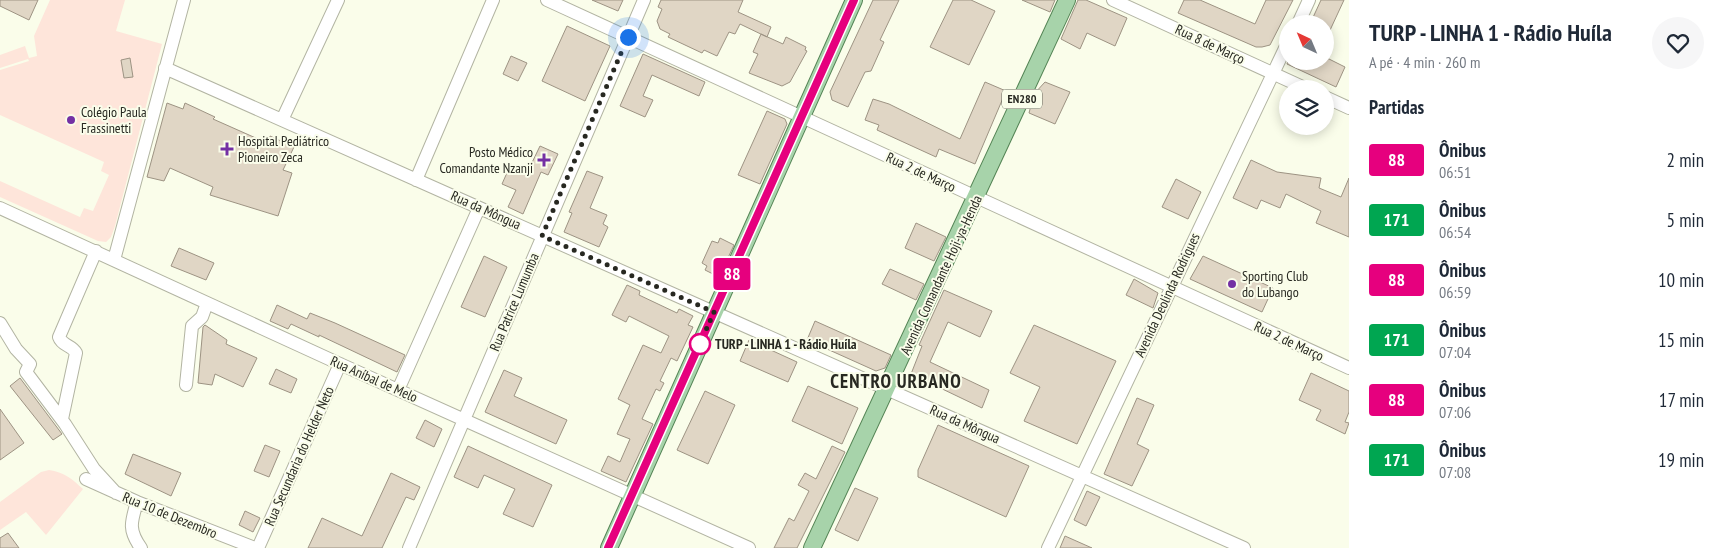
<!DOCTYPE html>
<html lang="pt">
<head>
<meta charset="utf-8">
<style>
  :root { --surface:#fff; --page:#f6f6f7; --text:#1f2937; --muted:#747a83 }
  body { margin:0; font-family:"PT Sans Narrow",sans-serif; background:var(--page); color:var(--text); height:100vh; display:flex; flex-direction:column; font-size:19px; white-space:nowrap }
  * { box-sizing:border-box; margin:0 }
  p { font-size:16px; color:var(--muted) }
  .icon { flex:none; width:28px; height:28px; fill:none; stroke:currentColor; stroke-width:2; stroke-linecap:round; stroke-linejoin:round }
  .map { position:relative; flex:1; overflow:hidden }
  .details { display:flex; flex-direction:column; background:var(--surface); width:375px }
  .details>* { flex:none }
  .badge { padding:0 10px; border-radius:4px; font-size:18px; line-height:32px }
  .needle { width:32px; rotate:316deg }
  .controls { position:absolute; left:1279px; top:15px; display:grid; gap:10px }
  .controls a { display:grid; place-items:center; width:55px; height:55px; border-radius:50%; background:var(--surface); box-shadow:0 2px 12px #0003; font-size:25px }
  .you { position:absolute; width:25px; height:25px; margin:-12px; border:4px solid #fff; border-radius:50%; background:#1a73e8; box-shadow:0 0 0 8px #1a73e833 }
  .map>.badge { position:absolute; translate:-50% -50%; box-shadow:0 0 0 2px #fff }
  h2 { padding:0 20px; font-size:19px; line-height:45px }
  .round { display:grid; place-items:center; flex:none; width:52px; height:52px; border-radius:26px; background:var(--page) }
  .overview { display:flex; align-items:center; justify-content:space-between; height:85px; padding:0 20px }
  h1 { font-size:24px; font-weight:700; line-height:38px }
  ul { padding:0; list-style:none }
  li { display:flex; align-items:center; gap:15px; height:60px; padding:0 20px }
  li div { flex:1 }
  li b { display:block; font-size:19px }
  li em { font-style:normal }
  li .badge { min-width:55px; font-weight:700; text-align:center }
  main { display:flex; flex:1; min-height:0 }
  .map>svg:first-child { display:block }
</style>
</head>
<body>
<main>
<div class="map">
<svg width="1349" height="548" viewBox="0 0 1349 548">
  <rect width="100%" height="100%" fill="#fafdea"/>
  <!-- green -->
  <path fill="#fee5da" d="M50 0H125L116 31 162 44 115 226 111 237 106 242 98 241 0 197V181L80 217 84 208 93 211 109 175 101 171 104 162 0 115V70L29 61 28 59 0 68V55L25 46 29 58 37 56 34 36Z
    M49 470C64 472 72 479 83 489L46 535 26 512 0 530V502L41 472Z"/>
  <!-- building -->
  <path fill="#e0d6c5" stroke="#9d9383" d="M0 0H38L29 20 0 6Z
    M592 0H623L618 11Z
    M661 0H743L738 12 771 27 767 37 740 24 735 34 729 32 717 56 704 50 702 53 668 37 670 34 660 29 657 21 662 9 658 7Z
    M873 0H899L880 40 884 42 871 71 865 72 848 107 832 100 830 92Z
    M953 0H971L995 11 969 65 930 47Z
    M1022 0H1055L1050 12Z
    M1078 0H1086L1127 18 1115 46 1087 33 1080 49 1061 39Z
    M1184 0H1200L1255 24 1266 0H1293L1270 45 1262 47H1256L1178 13Z
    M1321 0H1344L1325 41V24H1310Z
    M567 26 610 46 585 101 542 81Z
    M761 34 783 44 786 37 806 47 805 50 807 51 790 82 782 86 749 73 758 54 753 52Z
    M643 54 705 82 699 96 652 75 643 96 653 100 645 117 620 106Z
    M511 56 527 63 518 81 503 74Z
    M1325 57 1345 67 1336 87 1287 64 1288 61H1325Z
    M130 58 133 77 124 78 121 60Z
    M985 82 1006 91 975 164 939 149 936 157 877 130 879 125 865 120 873 99 889 104 960 139Z
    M1045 82 1070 92 1055 124 1029 113 1034 94Z
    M167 103 183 109 185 103 215 117 213 119 267 143 270 136 294 147 283 170 292 173 278 216 210 195 213 187 170 168 164 181 147 177Z
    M767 111 785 119 787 124 760 184 738 175Z
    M540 146 558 154 548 175 541 172 523 214 508 207 516 190 502 184 510 166 527 173Z
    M1251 160 1277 172 1321 178 1319 188 1341 197 1349 178V237L1316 223 1321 211 1286 194 1280 208 1261 200 1257 209 1233 198Z
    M587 171 603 177 590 208 607 215 603 224 608 227 599 247 564 232 572 213 569 212Z
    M1176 179 1201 192 1188 219 1162 207Z
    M916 223 946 237 934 261 905 248Z
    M720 238 734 245 719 277 705 270 707 266 702 263 712 241 718 243Z
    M179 248 214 263 206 280 171 266Z
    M484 256 507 267 485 317 461 307Z
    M1203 256 1273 288 1262 312 1190 279Z
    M890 269 924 284 916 300 882 284Z
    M1134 279 1158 293 1153 308 1126 295Z
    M627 285 640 291 639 295 677 313 679 309 693 316 688 325 693 327 677 361 671 358 660 381 664 383 660 391 656 389 642 419 653 424 626 482 601 471 608 456 620 462 630 439 617 434 630 405 618 399 643 345 661 353 669 336 629 316 626 322 612 315Z
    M944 290 992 311 980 337 948 322 930 362 989 390 982 408 911 374 922 346 919 345Z
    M277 305 307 319 310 313 335 323 405 355 397 372 319 335V337L291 324 288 329 270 321Z
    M815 321 891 355 885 368 876 371 807 340Z
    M205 325 227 340 226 344 257 358 243 387 215 374 212 385 198 383 203 327Z
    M1034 325 1116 361 1077 444 1024 421 1040 387 1010 373Z
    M749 340 797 362 788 382 740 361Z
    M276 369 297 379 291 393 269 384Z
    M504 370 522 378 514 396 567 420 556 444 485 412Z
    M1311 373 1349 391V412L1345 422 1349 423 1345 434 1316 420 1321 410 1299 400Z
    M20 378 62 434 53 440 10 386Z
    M808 386 858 408 842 444 792 421Z
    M705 391 735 405 708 464 677 450Z
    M1137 398 1154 405 1137 444 1149 450 1132 486 1104 474Z
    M0 409 24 443 0 460Z
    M425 420 442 429 434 447 416 438Z
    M938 425 1029 466 1006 517 918 477V470Z
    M265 445 280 451 269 477 254 471Z
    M468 446 552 485 533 527 503 514 515 489 484 475 478 488 454 477Z
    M832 446 845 452 797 548H774L789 518 794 521 809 491 798 485 805 473 816 479Z
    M133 454 181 473 171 496 125 474Z
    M391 473 420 487 414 500 406 497 382 548H308L322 518 362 536Z
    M855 488 878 498 858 541 835 530Z
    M1087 491 1100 497 1086 526 1074 520Z
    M245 511 260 518 253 532 239 525Z
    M8 533 19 548H0V538Z
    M1065 536 1092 548H1060Z"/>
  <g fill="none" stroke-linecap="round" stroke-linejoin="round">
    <defs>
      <path id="minor" d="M547 0 1349 368
        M1113 0 1307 89
        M1298 24 1309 0
        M165 68 1244 548
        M1325 97 1349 108
        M282 120 338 0
        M416 180 493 0
        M0 208 340 364 749 548
        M114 260 184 0
        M0 323 16 349 30 364 26 372 65 424 94 469 116 493
        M186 385 192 326 202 317 207 303
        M398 390 479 208
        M62 419 76 353C72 345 62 346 59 337L96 251
        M86 479 137 502 255 548
        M137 502C131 522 128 530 141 548
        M258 548 340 364
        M409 548 644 0
        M1048 548 1288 42"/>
      <path id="major" d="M609 548 854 0
        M812 548 1067 0"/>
    </defs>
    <!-- minor casing -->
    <use href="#minor" stroke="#b2b4a2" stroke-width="14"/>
    <!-- major casing -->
    <use href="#major" stroke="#548455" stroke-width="18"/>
    <!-- minor -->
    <use href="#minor" stroke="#fff" stroke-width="12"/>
    <!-- major -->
    <use href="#major" stroke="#a7d3aa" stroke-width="16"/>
  </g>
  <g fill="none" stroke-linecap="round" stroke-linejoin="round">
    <defs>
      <path id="line" d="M608 548 854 0"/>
    </defs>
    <!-- line casing -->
    <use href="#line" stroke="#fff" stroke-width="11"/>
    <!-- line -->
    <use href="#line" stroke="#e6007e" stroke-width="8"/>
    <!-- walk -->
    <path stroke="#272821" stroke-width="5" stroke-dasharray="0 9" d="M628 37 542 236 714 312 698 348 700 344"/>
  </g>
  <!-- markers -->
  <g fill="#7430a4" stroke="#fafdea" stroke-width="2">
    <circle cx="71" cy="120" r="5"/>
    <path d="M224.5 141.5h5v5h5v5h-5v5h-5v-5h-5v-5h5z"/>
    <path d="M541.5 152.5h5v5h5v5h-5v5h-5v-5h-5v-5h5z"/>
    <circle cx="1232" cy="284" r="5"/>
  </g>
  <circle fill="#fff" stroke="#e6007e" stroke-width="2.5" cx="700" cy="344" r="10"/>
  <g text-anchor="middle" stroke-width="4" stroke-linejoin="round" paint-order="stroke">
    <!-- shield labels -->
    <rect fill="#fafdea" stroke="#66685d" stroke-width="1" x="1002" y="89.5" width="40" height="19" rx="4"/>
    <g font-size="12" font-weight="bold" fill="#272821">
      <text x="1022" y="103">EN280</text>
    </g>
    <!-- street labels -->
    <g font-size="14" fill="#272821" stroke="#fafdea">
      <text transform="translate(1210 44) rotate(25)" y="5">Rua 8 de Março</text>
      <text transform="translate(921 172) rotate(25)" y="5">Rua 2 de Março</text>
      <text transform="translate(486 210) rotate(24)" y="5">Rua da Môngua</text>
      <text transform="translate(941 275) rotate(-65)" y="5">Avenida Comandante Hoji-ya-Henda</text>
      <text transform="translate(1167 295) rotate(-65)" y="5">Avenida Deolinda Rodrigues</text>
      <text transform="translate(514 302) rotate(-67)" y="5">Rua Patrice Lumumba</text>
      <text transform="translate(1289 341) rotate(25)" y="5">Rua 2 de Março</text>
      <text transform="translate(374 379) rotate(24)" y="5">Rua Aníbal de Melo</text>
      <text transform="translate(965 424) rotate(24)" y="5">Rua da Môngua</text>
      <text transform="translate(299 456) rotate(-66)" y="5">Rua Secundaria do Helder Neto</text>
      <text transform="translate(170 515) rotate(22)" y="5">Rua 10 de Dezembro</text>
    </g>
    <!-- poi labels -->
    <g font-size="14" fill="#272821" stroke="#fafdea" text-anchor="start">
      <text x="81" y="117">Colégio Paula<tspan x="81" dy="16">Frassinetti</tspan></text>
      <text x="238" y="146">Hospital Pediátrico<tspan x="238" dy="16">Pioneiro Zeca</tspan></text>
      <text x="533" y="157" text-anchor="end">Posto Médico<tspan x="533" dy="16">Comandante Nzanji</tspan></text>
      <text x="1242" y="281">Sporting Club<tspan x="1242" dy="16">do Lubango</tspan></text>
    </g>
    <!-- stop labels -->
    <g font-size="14" font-weight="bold" fill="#272821" stroke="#fafdea" text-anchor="start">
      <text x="715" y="349">TURP - LINHA 1 - Rádio Huíla</text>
    </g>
    <!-- district labels -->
    <g font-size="19" font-weight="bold" letter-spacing="1" fill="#272821" stroke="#fafdea">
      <text x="896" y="388">CENTRO URBANO</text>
    </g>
  </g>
</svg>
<div class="controls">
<a><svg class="needle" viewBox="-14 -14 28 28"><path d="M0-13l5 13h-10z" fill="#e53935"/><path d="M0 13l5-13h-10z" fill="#747a83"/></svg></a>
<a><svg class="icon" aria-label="layers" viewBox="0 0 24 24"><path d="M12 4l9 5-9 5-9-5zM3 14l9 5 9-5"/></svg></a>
</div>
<div class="you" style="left:628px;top:37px"></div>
<b class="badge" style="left:732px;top:274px;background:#e6007e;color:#fff">88</b>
</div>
<section class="details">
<div class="overview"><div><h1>TURP - LINHA 1 - Rádio Huíla</h1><p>A pé · 4 min · 260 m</p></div><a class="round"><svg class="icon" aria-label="heart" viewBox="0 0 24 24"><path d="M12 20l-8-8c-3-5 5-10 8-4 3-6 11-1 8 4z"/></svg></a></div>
<h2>Partidas</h2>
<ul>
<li><span class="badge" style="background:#e6007e;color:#fff">88</span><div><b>Ônibus</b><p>06:51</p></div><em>2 min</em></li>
<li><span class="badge" style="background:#00a651;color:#fff">171</span><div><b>Ônibus</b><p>06:54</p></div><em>5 min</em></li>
<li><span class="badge" style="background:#e6007e;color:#fff">88</span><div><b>Ônibus</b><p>06:59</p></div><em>10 min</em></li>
<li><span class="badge" style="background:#00a651;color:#fff">171</span><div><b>Ônibus</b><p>07:04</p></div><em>15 min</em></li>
<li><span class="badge" style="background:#e6007e;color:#fff">88</span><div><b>Ônibus</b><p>07:06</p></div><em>17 min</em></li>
<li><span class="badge" style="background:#00a651;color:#fff">171</span><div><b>Ônibus</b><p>07:08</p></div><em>19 min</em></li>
</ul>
</section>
</main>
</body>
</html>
